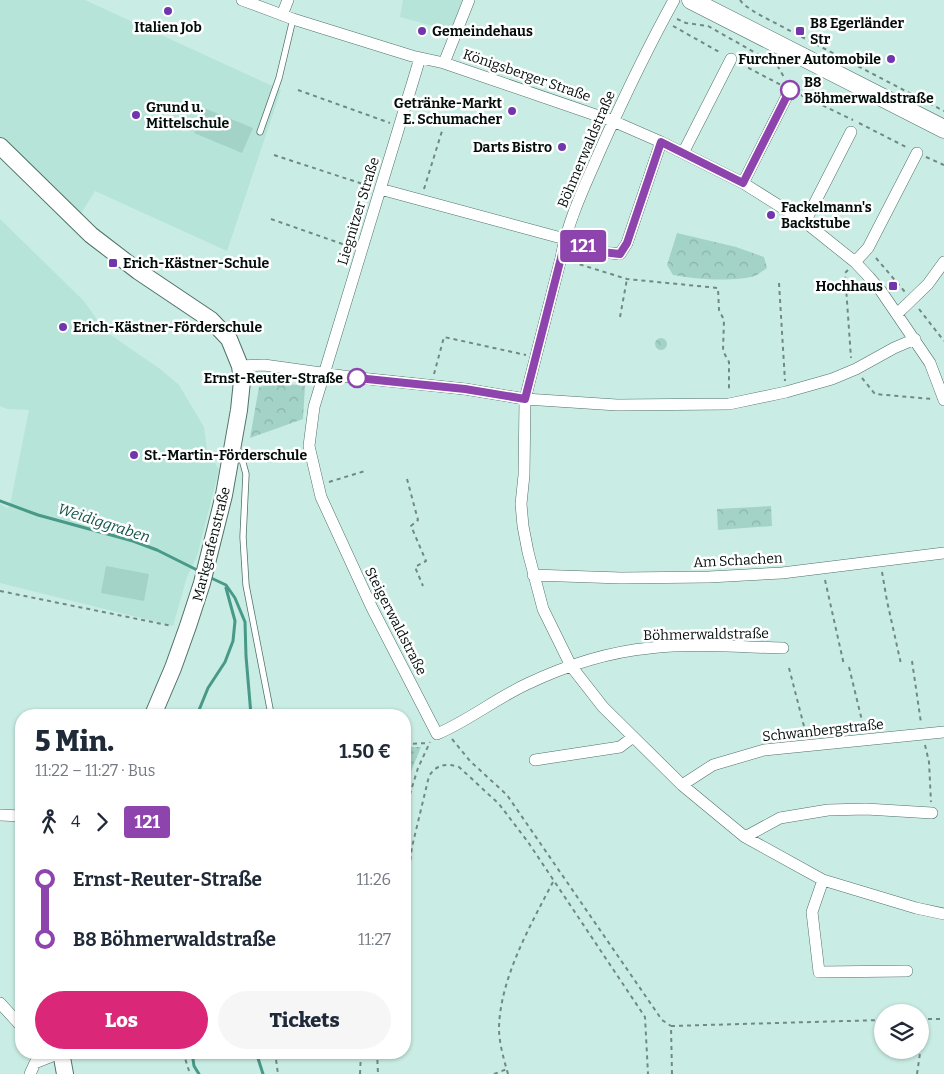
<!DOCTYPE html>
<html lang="de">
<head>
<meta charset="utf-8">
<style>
  :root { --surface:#fff; --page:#f6f6f7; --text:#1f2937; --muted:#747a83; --accent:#db2777 }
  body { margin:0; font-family:Bitter,serif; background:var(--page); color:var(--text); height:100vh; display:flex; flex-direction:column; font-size:19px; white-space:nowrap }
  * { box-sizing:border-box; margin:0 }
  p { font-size:16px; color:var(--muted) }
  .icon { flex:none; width:28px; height:28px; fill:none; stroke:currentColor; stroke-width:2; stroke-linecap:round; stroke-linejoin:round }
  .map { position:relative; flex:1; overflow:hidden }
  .details { position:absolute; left:15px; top:709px; width:396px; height:350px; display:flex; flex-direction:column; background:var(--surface); border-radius:20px; box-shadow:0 1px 4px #0004 }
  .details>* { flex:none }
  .badge { padding:0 10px; border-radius:4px; font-size:18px; line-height:32px }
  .tools { position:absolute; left:874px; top:1004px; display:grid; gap:10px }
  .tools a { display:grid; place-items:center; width:55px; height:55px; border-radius:50%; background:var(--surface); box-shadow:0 1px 4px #0004; font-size:25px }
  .map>.badge { position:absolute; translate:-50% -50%; box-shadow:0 0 0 2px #fff }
  .legs { display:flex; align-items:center; gap:8px; height:55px; padding:0 20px; font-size:16px }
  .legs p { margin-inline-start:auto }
  .summary { display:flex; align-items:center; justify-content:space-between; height:85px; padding:0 20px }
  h1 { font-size:28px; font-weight:800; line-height:38px }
  .primary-button { display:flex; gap:10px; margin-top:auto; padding:10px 20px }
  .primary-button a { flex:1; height:58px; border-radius:30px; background:var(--accent); color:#fff; font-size:20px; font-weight:800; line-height:58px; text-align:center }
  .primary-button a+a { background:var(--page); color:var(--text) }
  ul { padding:0 20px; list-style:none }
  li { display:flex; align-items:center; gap:18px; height:60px; font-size:19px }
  li i { display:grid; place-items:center; width:8px; height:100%; margin:0 6px; background:currentColor }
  li i::after { content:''; width:12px; height:12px; margin:-6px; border:4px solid; border-radius:50%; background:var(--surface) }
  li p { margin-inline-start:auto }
  li:first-child i { background:linear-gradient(#0000 50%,currentColor 0) }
  li:last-child i { background:linear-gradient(currentColor 50%,#0000 0) }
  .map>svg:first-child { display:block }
</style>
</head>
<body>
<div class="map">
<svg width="944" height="1074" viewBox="0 0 944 1074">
  <defs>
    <pattern id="park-crowns" width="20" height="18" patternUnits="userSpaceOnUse" patternTransform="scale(1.25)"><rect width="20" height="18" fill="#a3d2c6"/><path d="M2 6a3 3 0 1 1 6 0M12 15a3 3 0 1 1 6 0" fill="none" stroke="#8bb3a9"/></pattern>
    <pattern id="garden-dots" width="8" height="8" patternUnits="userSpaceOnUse" patternTransform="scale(1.25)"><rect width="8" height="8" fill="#a3d2c6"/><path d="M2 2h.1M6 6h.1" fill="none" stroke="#8bb3a9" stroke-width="1.8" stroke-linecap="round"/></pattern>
  </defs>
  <rect width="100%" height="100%" fill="#c9ede4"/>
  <!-- built -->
  <path fill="#b6e4d9" d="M0 0H85L281 90 227 251 95 191 80 215 0 139Z
    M403 0H463L451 31 400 17Z
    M0 219 84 301 105 331 160 369 179 385 204 427 207 450 219 470 197 556 187 577 173 626 0 583V504L8 508 11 500 29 410 7 409 0 406Z"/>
  <!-- park -->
  <path fill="url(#park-crowns)" d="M677 233 736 247 764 257 767 268C764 270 760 273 757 275 736 283 695 279 673 275L667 265Z
    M655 344a6 6 0 1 1 12 0a6 6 0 1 1-12 0Z
    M281 383 305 386 303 419 250 438 259 387Z
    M771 506 772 526 718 530 717 509Z"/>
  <!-- garden -->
  <path fill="url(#garden-dots)" d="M405 747H421L405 786Z"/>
  <!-- pitch -->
  <path fill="#a3d2c6" d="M204 108 253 128 242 153 194 133Z
    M106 566 149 574 144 601 101 593Z"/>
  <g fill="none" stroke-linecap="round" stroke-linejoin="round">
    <!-- stream -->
    <path stroke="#489988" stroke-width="3" d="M0 501 38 515 133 541 157 550 199 571
      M209 577 226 585 235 598 245 622 246 656 251 715
      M197 715 208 688 225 662 233 641 235 621 226 588
      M192 1052 194 1066 199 1074
      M256 1052 263 1074"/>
    <defs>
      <path id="lane" d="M260 132 279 78 293 19
        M234 451 240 452 246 474 243 537 246 585 271 714"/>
      <path id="street" d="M242 0 293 19 412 56 444 63 613 121 661 142 743 183 805 222 855 262 869 277 881 291 930 363 944 400
        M674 0C648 47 625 95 603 144 587 181 568 219 561 258L525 399 524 475 521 504 523 526 528 552 543 609 571 666 603 707 682 785 745 837 823 880 916 908 944 914
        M282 15 288 0
        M420 58 314 407 309 446 321 497 372 608 437 734C468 721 495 699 527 684 565 666 608 652 650 648 694 643 739 647 783 648
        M444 63 469 0
        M683 153 731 59
        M743 183 790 90
        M380 189 565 239 601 252 620 254 627 243 661 142
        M805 222 851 132
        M855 262 868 248 917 153
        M897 314 928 284 944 262
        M240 366 264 365 350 377 465 389 525 399 617 405 729 404 786 392 832 379 856 369 894 348 915 339
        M533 575 621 578 709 577 782 573 944 553
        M535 760 620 747 633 737
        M682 785 713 765 764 750 944 732
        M0 815 21 816
        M745 837 780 818 828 810 866 809 932 813
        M823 880 812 912 819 972 907 971
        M0 1003 21 1026
        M30 1074 35 1063 60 1053"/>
      <path id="secondary" d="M0 146 91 235 138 271 211 320 229 339 240 366 242 381 239 410 224 495 202 583 188 626 173 668 153 715
        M61 1052 65 1074"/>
      <path id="primary" d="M691 0 944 129"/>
    </defs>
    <!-- lane casing -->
    <use href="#lane" stroke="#507169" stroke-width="7"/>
    <!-- street casing -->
    <use href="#street" stroke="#507169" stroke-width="12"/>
    <!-- secondary casing -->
    <use href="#secondary" stroke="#507169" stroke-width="18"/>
    <!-- primary casing -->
    <use href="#primary" stroke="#507169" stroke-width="19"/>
    <!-- path -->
    <path stroke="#718983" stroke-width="2" stroke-dasharray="4 4" stroke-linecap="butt" d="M740 0 743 4 756 13 944 111
      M677 19 686 23 708 26 777 65 785 79
      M673 26 721 53
      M741 64 781 85
      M298 90 390 123
      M801 95 853 120
      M859 123 906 147
      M274 155 369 186
      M926 157 944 165
      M424 189 442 131
      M271 219 351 247
      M876 258 905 292
      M572 262 627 279 718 288 719 310 724 320 723 351 729 362V392
      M848 270 845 273 851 358
      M779 283 785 381
      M919 309 944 341
      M620 317 627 279
      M434 374 444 337 526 355
      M862 378 875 394 932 399
      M407 479 418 520 411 526 426 561 415 567 423 586
      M329 482 365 471
      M882 572 887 601 901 664
      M825 580 844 665
      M0 591 172 626
      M912 661 921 723
      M849 667 864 729
      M789 668 806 734
      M452 739 470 761 507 795 662 1020 671 1026
      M405 744 429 743
      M925 745 929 762 931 802
      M405 810 418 768 430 742
      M405 900 412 847 429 776C437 764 446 763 459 767L499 804 528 842 645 1017 648 1074
      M920 1019H944
      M183 1052 190 1074
      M275 1052 278 1074
      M377 1052 378 1074
      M360 1074 361 1052
      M494 1074 507 1069
      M508 1074C504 1060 499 1043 499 1028 500 978 531 924 554 880
      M672 1074 671 1026 882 1020
      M917 1074 925 1019"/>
    <!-- lane -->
    <use href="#lane" stroke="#fff" stroke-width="5.5"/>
    <!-- street -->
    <use href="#street" stroke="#fff" stroke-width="11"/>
    <!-- secondary -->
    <use href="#secondary" stroke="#fff" stroke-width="16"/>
    <!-- primary -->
    <use href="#primary" stroke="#fff" stroke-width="18"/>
  </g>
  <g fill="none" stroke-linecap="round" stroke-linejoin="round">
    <defs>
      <path id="line-1" d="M357 378 465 389 525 399 561 258 565 240 601 252 620 254 627 243 661 142 743 183 790 90"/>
    </defs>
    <!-- line-1 casing -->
    <use href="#line-1" stroke="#fff" stroke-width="11"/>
    <!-- line-1 -->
    <use href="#line-1" stroke="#8e44ad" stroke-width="8"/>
  </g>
  <!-- markers -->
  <g fill="#7236ac" stroke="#fff" stroke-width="2">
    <circle cx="168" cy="11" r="5"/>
    <circle cx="422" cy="31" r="5"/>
    <rect x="795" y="26" width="10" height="10" rx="2.5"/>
    <circle cx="891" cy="59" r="5"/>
    <circle cx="512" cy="111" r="5"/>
    <circle cx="136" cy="115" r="5"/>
    <circle cx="562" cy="147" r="5"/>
    <circle cx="771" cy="215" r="5"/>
    <rect x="108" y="258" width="10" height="10" rx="2.5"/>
    <rect x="888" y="281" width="10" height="10" rx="2.5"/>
    <circle cx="63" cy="327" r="5"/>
    <circle cx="134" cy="455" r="5"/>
  </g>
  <g fill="#fff" stroke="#8e44ad" stroke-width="2.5">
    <circle cx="790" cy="90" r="9"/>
    <circle cx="357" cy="378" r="9"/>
  </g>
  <g text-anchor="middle" stroke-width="5" stroke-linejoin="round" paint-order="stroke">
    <!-- poi labels -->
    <g font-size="14" font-weight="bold" fill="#030e0b" stroke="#fff" text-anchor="start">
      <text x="810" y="28">B8 Egerländer<tspan x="810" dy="16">Str</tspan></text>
      <text x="168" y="32" text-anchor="middle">Italien Job</text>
      <text x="432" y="36">Gemeindehaus</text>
      <text x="881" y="64" text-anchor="end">Furchner Automobile</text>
      <text x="502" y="108" text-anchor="end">Getränke-Markt<tspan x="502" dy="16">E. Schumacher</tspan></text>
      <text x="146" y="112">Grund u.<tspan x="146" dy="16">Mittelschule</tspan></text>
      <text x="552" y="152" text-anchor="end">Darts Bistro</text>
      <text x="781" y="212">Fackelmann's<tspan x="781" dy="16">Backstube</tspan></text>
      <text x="123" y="268">Erich-Kästner-Schule</text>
      <text x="883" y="291" text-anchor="end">Hochhaus</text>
      <text x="73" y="332">Erich-Kästner-Förderschule</text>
      <text x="144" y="460">St.-Martin-Förderschule</text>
    </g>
    <!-- street labels -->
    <g font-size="14" fill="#030e0b" stroke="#fff">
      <text transform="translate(527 75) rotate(19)" y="5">Königsberger Straße</text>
      <text transform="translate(586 149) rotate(-67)" y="5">Böhmerwaldstraße</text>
      <text transform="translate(358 211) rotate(-73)" y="5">Liegnitzer Straße</text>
      <text transform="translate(211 544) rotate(-76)" y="5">Markgrafenstraße</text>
      <text transform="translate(738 560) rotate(-3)" y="5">Am Schachen</text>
      <text transform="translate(396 621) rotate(63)" y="5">Steigerwaldstraße</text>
      <text transform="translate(706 634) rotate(-1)" y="5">Böhmerwaldstraße</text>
      <text transform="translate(823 730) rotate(-6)" y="5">Schwanbergstraße</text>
    </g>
    <!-- stop labels -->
    <g font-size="14" font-weight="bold" fill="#030e0b" stroke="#fff" text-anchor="start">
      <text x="804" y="87">B8<tspan x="804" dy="16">Böhmerwaldstraße</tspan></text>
      <text x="343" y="383" text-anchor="end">Ernst-Reuter-Straße</text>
    </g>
    <!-- water labels -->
    <g font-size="15" font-style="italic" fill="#0f5448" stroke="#fff">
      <text transform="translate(104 523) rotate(18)" y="5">Weidiggraben</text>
    </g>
  </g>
</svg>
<div class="tools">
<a><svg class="icon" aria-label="layers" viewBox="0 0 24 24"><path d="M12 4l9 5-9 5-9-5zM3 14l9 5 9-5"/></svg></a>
</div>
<b class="badge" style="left:583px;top:246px;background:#8e44ad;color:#fff">121</b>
<section class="details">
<div class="summary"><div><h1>5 Min.</h1><p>11:22 – 11:27 · Bus</p></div><b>1.50 €</b></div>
<div class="legs"><svg class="icon" aria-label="walk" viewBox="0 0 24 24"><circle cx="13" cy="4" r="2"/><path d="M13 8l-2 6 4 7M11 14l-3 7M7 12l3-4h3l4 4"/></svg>4<svg class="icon" aria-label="forward" viewBox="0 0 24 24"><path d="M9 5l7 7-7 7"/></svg><b class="badge" style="background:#8e44ad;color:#fff">121</b></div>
<ul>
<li><i style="color:#8e44ad"></i><b>Ernst-Reuter-Straße</b><p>11:26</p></li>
<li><i style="color:#8e44ad"></i><b>B8 Böhmerwaldstraße</b><p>11:27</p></li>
</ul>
<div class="primary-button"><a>Los</a><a>Tickets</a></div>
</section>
</div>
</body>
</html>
